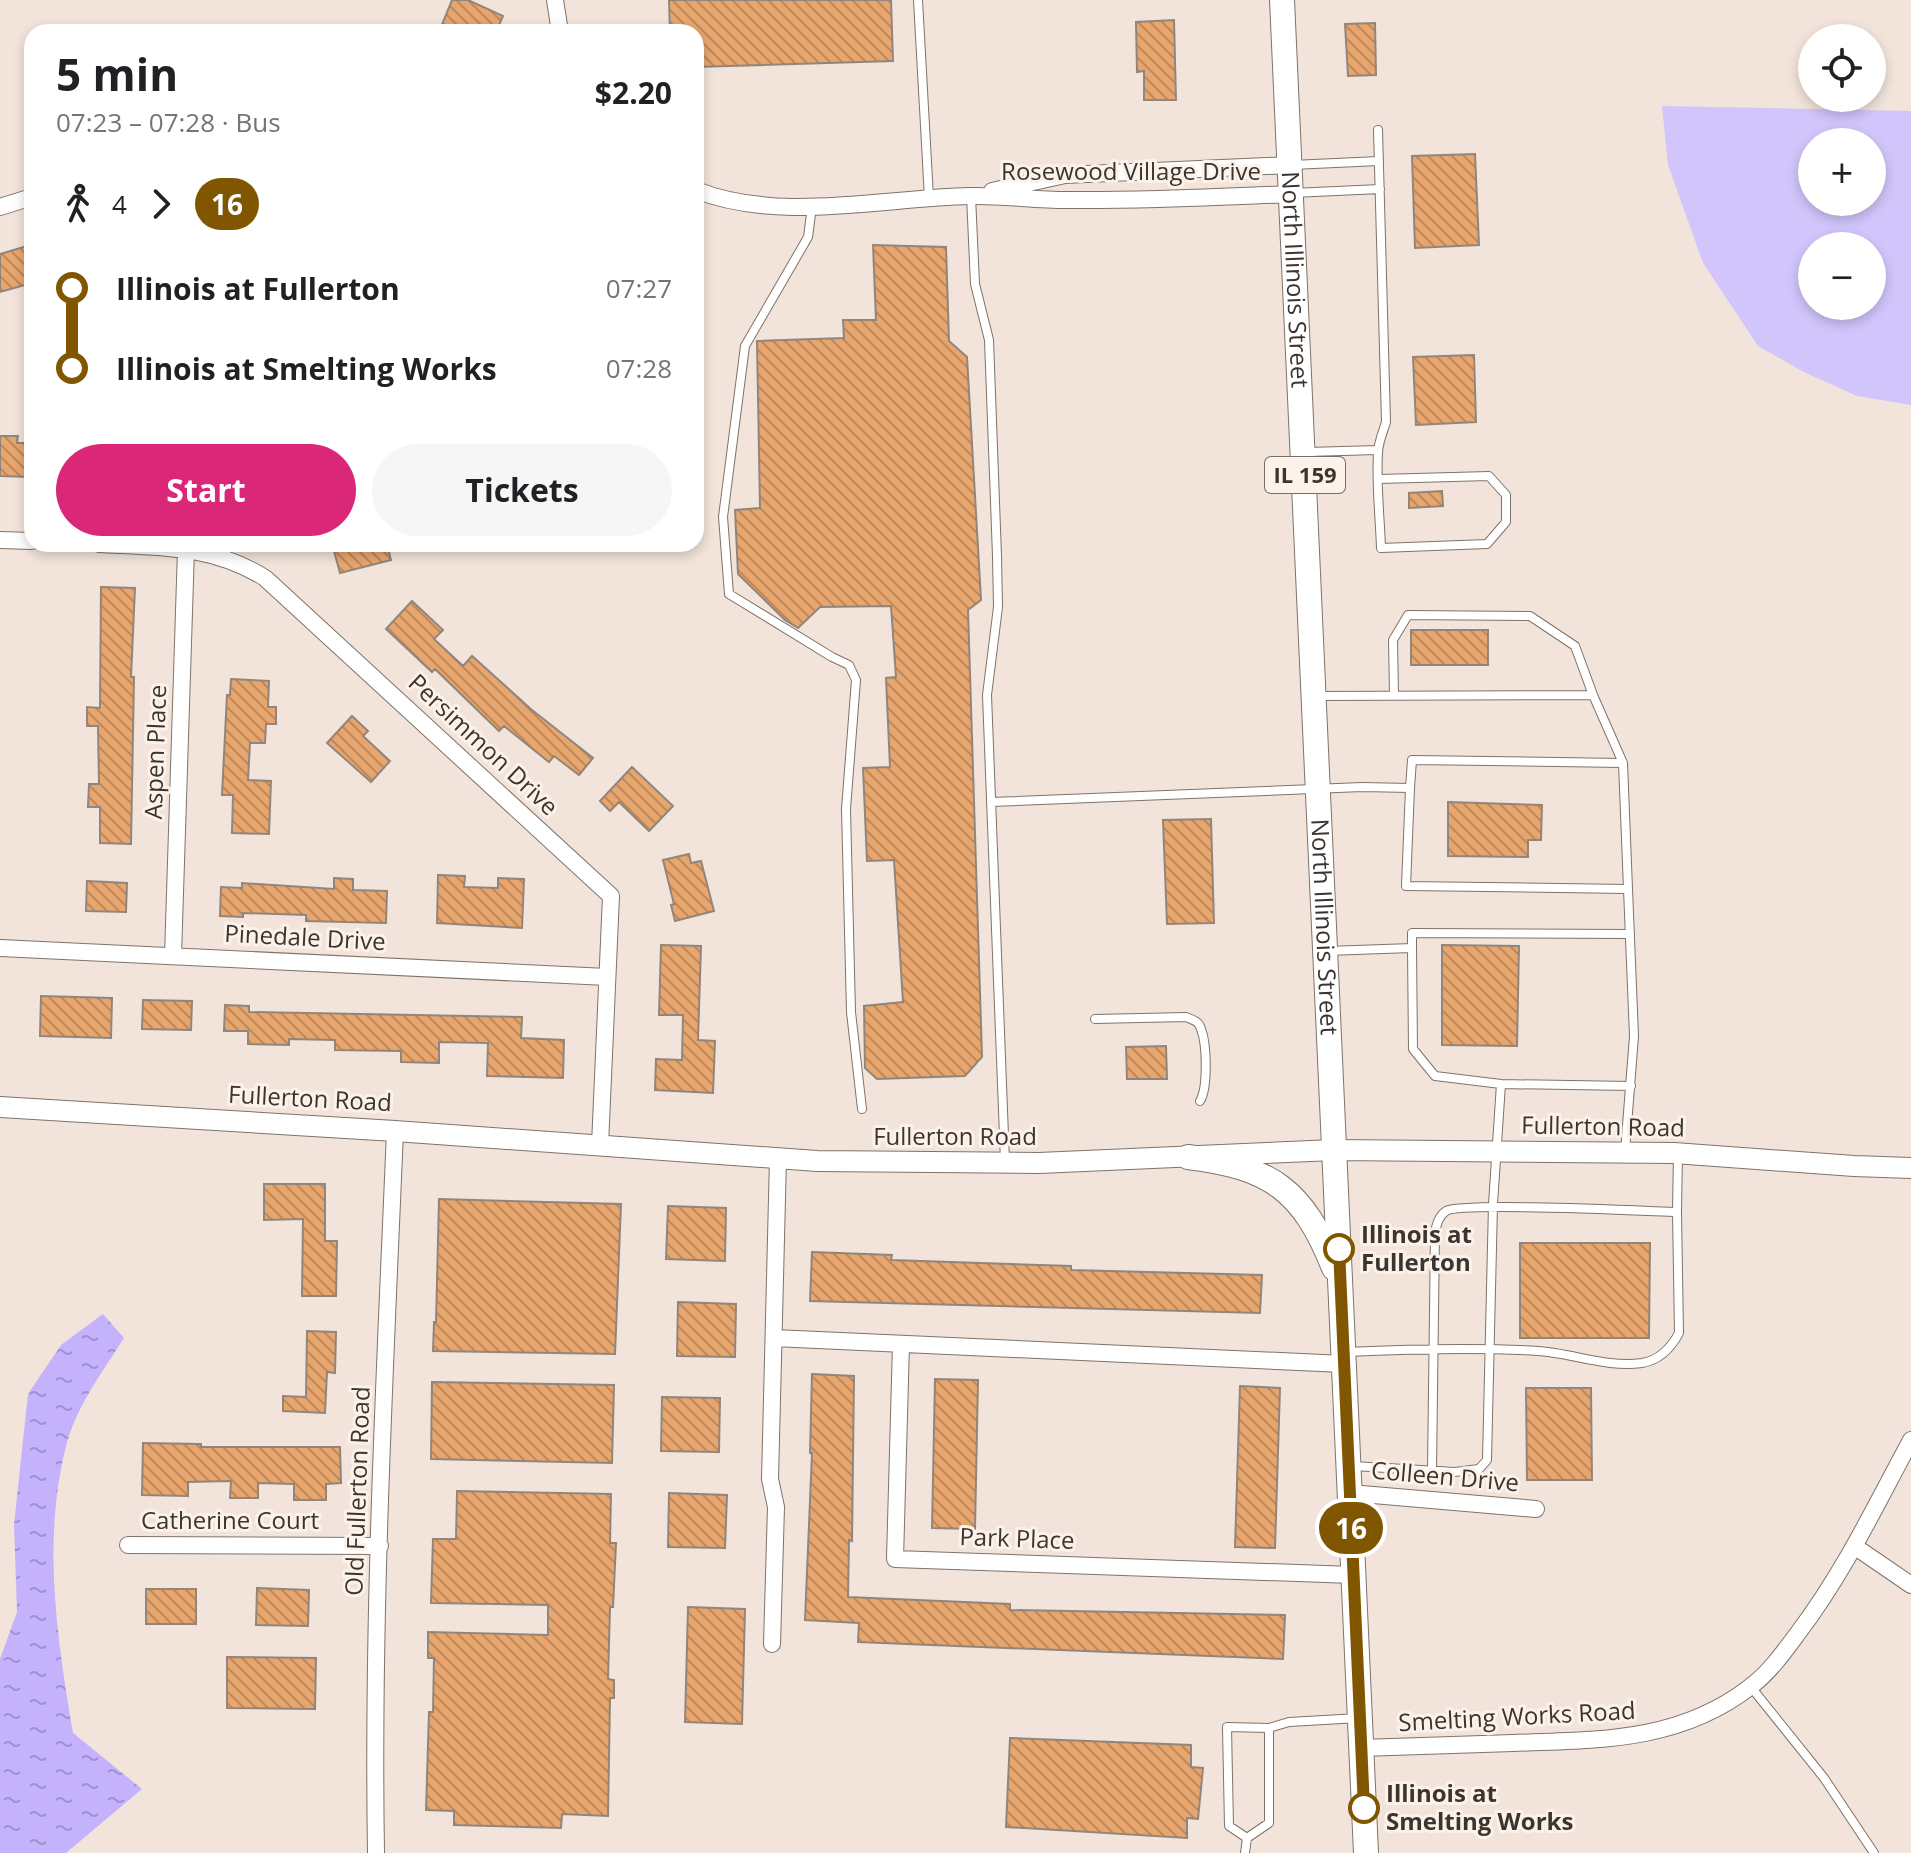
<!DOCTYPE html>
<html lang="en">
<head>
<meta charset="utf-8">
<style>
  :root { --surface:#fff; --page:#f6f6f6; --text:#202124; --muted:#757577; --accent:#db2777 }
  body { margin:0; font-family:"Open Sans",sans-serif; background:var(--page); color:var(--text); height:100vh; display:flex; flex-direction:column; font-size:30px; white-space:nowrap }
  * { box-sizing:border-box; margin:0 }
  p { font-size:26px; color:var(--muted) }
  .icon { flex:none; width:44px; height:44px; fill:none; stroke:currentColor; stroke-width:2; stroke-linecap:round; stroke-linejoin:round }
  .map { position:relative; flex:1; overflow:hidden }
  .sheet { position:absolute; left:24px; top:24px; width:680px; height:528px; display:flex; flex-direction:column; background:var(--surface); border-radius:24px; box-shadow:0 4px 12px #0003 }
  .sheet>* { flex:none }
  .badge { padding:0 16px; border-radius:26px; font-size:28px; line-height:52px }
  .controls { position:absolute; left:1798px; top:24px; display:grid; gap:16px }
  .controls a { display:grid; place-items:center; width:88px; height:88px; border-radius:50%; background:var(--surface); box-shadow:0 4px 12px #0003; font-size:40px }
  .map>.badge { position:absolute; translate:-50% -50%; box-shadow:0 0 0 4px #fff }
  .legs { display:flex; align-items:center; gap:12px; height:88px; padding:0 32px; font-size:26px }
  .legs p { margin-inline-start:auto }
  .head { display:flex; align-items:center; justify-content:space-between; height:136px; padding:0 32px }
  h1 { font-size:44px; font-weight:700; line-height:60px }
  .primary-button { display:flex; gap:16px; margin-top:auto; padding:16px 32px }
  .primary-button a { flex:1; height:92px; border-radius:48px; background:var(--accent); color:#fff; font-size:32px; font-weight:700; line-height:92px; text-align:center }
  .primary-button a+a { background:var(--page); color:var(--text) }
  ul { padding:0 32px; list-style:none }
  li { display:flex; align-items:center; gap:28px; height:80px; font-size:30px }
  li i { display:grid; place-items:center; width:12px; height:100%; margin:0 10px; background:currentColor }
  li i::after { content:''; width:20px; height:20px; margin:-10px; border:6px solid; border-radius:50%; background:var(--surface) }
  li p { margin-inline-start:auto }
  li:first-child i { background:linear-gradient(#0000 50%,currentColor 0) }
  li:last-child i { background:linear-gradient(currentColor 50%,#0000 0) }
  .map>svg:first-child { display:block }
</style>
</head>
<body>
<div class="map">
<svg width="1911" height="1853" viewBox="0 0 1911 1853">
  <defs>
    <pattern id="water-ripples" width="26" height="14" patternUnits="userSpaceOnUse" patternTransform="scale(2)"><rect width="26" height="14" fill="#c4b2fd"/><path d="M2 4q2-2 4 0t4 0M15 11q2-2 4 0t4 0" fill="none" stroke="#a092cd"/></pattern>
    <pattern id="building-back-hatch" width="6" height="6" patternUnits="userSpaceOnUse" patternTransform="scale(2)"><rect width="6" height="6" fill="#e8a66f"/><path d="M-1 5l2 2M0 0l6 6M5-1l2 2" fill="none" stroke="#bd885c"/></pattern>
  </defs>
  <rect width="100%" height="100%" fill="#f2e4da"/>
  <!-- garden -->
  <path fill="#d1c5fb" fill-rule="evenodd" d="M1662 106 1911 111V405L1857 396 1804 372 1758 346 1703 263 1668 165ZM1812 142H1872V202H1812ZM1812 246H1872V306H1812Z"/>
  <!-- water -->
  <path fill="url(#water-ripples)" d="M103 1314 124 1338C103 1371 76 1407 66 1446 42 1542 57 1638 73 1733L142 1789 66 1853H0V1659L17 1612 14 1524 28 1394 61 1345Z"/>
  <!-- building -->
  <path fill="url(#building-back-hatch)" stroke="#92857b" stroke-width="2" d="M452 0H468L503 16 496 32H439Z
    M669 0H891L893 61 696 67V32H670Z
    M1174 20 1176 100H1144V71L1137 72 1136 22Z
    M1375 23 1376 75 1348 76 1345 24Z
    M1475 154 1479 245 1415 248 1412 156Z
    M30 245 32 283 0 292V254Z
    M873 245 946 247 949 341 967 357 981 600 968 610 982 1057 965 1076 877 1079 865 1068 864 1006 903 1002 894 860 867 861 863 768 890 767 886 678 896 677 891 606 820 607 798 628 785 620 738 574 735 510 760 508 757 341 844 338 843 320H876Z
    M1474 355 1476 422 1416 425 1413 357Z
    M0 436H18L17 443H31L30 477 0 476Z
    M1442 491 1443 506 1409 508V493Z
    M362 544H387L391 560 340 573 334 551Z
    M101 587 135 588 131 677H134L131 844 100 843V807H88L89 784H99L98 726H87V707L100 708Z
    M412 601 443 630 434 639 463 666 472 656 532 710 593 758 579 775 554 756 549 762 504 726 499 731 435 669 432 672 386 629Z
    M1411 630H1488V665H1411Z
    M231 679 269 681 268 707H276V724H266L265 743H250L248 780 271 781 269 834 232 833 233 795H222L227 695H230Z
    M352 716 368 731 363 736 390 761 371 782 327 743Z
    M632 767 673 806 649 831 619 802 610 811 600 801Z
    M1448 802 1542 805 1541 840H1528V857L1448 856Z
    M1211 819 1214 923 1167 924 1163 820Z
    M689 854 691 863 701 861 714 911 675 921 671 905 674 904 663 860Z
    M438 875 465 876 464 887 498 888V878L524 879 522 928 437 923Z
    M334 878 353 879V890L387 891 386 923 306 921V915L243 913V917L220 916 221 887 242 888V883L334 889Z
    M87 881 127 883 126 912 86 911Z
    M661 945 701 946 698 1040 715 1041 713 1093 655 1090 656 1059 682 1060 683 1015H659Z
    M1442 945 1519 946 1517 1046 1442 1045Z
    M41 996 112 998 111 1038 40 1036Z
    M143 1000 192 1001 191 1030 142 1029Z
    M225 1005 249 1006V1012L522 1017 521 1038 564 1040 563 1078 487 1076 488 1043 439 1042V1063L401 1062V1051L335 1050V1040L289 1039V1045L248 1044V1031H224Z
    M1166 1046 1167 1079H1127L1126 1047Z
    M264 1184H325V1241H337L336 1296H302L303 1219 264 1220Z
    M439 1199 621 1204 615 1354 433 1351 434 1322H436Z
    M668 1206 726 1208 725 1261 666 1259Z
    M1520 1243H1650L1649 1338H1520Z
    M812 1252 892 1255 891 1260 1071 1266V1270L1262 1275 1260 1313 810 1301Z
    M678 1302 736 1304 735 1357 677 1356Z
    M307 1331 336 1332 335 1373 327 1372 325 1413 283 1411V1396L306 1397Z
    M812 1374 854 1376 852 1541 849 1540 848 1597 1010 1604V1610L1285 1615 1283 1659 858 1642 859 1623 805 1620 812 1453H810Z
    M935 1379 978 1380 975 1529 932 1528Z
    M432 1382 614 1385 612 1463 431 1459Z
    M1240 1386 1280 1388 1275 1548 1235 1547Z
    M1526 1388H1591L1592 1480H1527Z
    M662 1397 720 1398 719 1452 661 1451Z
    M143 1443 201 1444V1447H340L341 1483 326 1484V1500H294V1484L258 1483V1498H230L231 1481 188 1482V1496L142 1495Z
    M457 1491 611 1494 610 1543H616L613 1607H610L608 1679 614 1680V1698H610L608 1816 562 1814 561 1828 454 1825V1811L426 1810 429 1712H433L434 1658H428V1632L548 1635V1605L431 1603 433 1539H456Z
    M669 1493 727 1495 725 1548 668 1547Z
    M257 1588 309 1590 308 1626 256 1625Z
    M146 1589H196V1624H146Z
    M688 1607 745 1609 742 1724 685 1722Z
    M227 1657 316 1658 315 1709 227 1708Z
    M1010 1738 1191 1745V1767L1203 1768 1198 1819 1187 1818V1838L1006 1827Z"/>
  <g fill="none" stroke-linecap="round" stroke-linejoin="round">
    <defs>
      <path id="service" d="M918 0 929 198
        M1378 130 1386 422C1383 432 1378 443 1378 453 1376 484 1380 517 1381 548L1487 544 1506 522V495L1489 476 1379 479
        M1292 165 1379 161
        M1293 193 1380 189
        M971 196 975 284 989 340 997 556 998 607 987 695 1005 1162
        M812 206 808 237 745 346 723 517 729 594 832 657 849 665 856 680 846 809 851 1012 862 1109
        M1307 452 1378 450
        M1394 695 1393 640 1408 615 1530 616 1575 646 1593 695
        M1410 788 1412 760 1623 763
        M991 802 1362 787 1410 788 1406 886 1628 889 1623 763 1593 695 1317 696
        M1412 948V933L1630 934
        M1327 951 1412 948 1413 1049 1435 1076 1501 1084 1493 1204 1487 1460 1479 1469 1455 1472 1353 1466
        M1095 1019 1186 1017C1193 1020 1199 1021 1201 1029 1207 1044 1208 1088 1200 1101
        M1501 1084 1631 1086
        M1625 1151 1634 1036 1628 889
        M1677 1212 1678 1153
        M1346 1352C1410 1349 1474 1347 1538 1351 1572 1353 1607 1368 1642 1363 1660 1360 1671 1348 1679 1333L1677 1212C1645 1211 1461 1202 1446 1211 1439 1216 1437 1223 1435 1232L1432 1471
        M1751 1687 1824 1778 1874 1853
        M1247 1838 1229 1826 1227 1727 1269 1728
        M1245 1853 1247 1838 1269 1823V1728L1289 1722 1359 1718"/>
      <path id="minor" d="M555 0 560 32
        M696 190C778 223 883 198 969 196 1001 195 1034 200 1066 200 1142 201 1217 197 1292 194
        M992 191 1065 175 1291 165
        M0 207 32 197
        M0 540 32 541
        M99 544C159 547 213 545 265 578L611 896 600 1145
        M0 948 607 977
        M173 956 186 549
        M774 1338 1344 1364
        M901 1344 895 1559 1353 1575
        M1350 1493 1536 1509
        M128 1545 380 1546
        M1854 1546 1911 1585
        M772 1644 776 1507 770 1479 778 1158
        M1361 1748C1412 1746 1462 1745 1513 1743 1598 1740 1679 1742 1750 1687 1769 1673 1784 1652 1798 1633 1843 1574 1876 1505 1911 1440
        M376 1853C372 1612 385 1371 395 1131"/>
      <path id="tertiary" d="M0 1107 395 1131 817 1161 1039 1163 1334 1150 1674 1153 1854 1166 1911 1168"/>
      <g id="primary">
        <path id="s1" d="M1282 0 1366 1853"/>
        <path d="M1188 1157C1271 1167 1303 1190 1334 1268"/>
      </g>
    </defs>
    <!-- service casing -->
    <use href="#service" stroke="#7f7369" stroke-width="10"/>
    <!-- minor casing -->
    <use href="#minor" stroke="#7f7369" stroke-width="18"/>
    <!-- tertiary casing -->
    <use href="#tertiary" stroke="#7f7369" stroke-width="22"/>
    <!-- primary casing -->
    <use href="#primary" stroke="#7f7369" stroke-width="26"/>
    <!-- service -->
    <use href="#service" stroke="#fff" stroke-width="8"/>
    <!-- minor -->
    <use href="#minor" stroke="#fff" stroke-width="16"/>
    <!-- tertiary -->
    <use href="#tertiary" stroke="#fff" stroke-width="20"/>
    <!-- primary -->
    <use href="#primary" stroke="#fff" stroke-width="24"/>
  </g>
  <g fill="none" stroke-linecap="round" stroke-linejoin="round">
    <defs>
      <path id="line-1" d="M1339 1249 1364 1808"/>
    </defs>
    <!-- line-1 casing -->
    <use href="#line-1" stroke="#fff" stroke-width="18"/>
    <!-- line-1 -->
    <use href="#line-1" stroke="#815601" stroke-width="12"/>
  </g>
  <!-- markers -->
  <g fill="#fff" stroke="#815601" stroke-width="4">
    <circle cx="1339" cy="1249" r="14"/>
    <circle cx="1364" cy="1808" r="14"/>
  </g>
  <g text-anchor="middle" stroke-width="6" stroke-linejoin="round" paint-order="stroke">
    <!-- shield labels -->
    <rect fill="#fdf2e9" stroke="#756e68" stroke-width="2" x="1265" y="457" width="80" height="36" rx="6"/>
    <g font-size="22" font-weight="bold" fill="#3b3531">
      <text x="1305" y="483">IL 159</text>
    </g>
    <!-- street labels -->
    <g font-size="24" fill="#3b3531" stroke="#fdf2e9">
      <text x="1131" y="180">Rosewood Village Drive</text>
      <text dy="8" stroke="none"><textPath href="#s1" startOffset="280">North Illinois Street</textPath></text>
      <text transform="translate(483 745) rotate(43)" y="8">Persimmon Drive</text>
      <text transform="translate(156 752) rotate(-88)" y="8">Aspen Place</text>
      <text dy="8" stroke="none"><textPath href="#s1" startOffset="928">North Illinois Street</textPath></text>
      <text transform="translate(305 938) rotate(3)" y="8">Pinedale Drive</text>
      <text transform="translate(310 1099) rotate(3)" y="8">Fullerton Road</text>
      <text transform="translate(1603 1127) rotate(1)" y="8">Fullerton Road</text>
      <text x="955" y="1145">Fullerton Road</text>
      <text transform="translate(1445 1477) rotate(5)" y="8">Colleen Drive</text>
      <text transform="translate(358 1491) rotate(-88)" y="8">Old Fullerton Road</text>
      <text x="230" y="1529">Catherine Court</text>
      <text transform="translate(1017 1539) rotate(2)" y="8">Park Place</text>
      <text transform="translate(1517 1717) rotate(-3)" y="8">Smelting Works Road</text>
    </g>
    <!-- stop labels -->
    <g font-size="24" font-weight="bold" fill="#3b3531" stroke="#fdf2e9" text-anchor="start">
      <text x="1361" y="1243">Illinois at<tspan x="1361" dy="28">Fullerton</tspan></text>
      <text x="1386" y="1802">Illinois at<tspan x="1386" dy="28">Smelting Works</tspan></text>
    </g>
  </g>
</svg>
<div class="controls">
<a><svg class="icon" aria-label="locate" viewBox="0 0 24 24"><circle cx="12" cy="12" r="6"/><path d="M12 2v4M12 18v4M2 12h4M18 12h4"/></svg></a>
<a>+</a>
<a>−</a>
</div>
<b class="badge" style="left:1351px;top:1528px;background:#815601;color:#fff">16</b>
<section class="sheet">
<div class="head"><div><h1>5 min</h1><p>07:23 – 07:28 · Bus</p></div><b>$2.20</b></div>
<div class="legs"><svg class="icon" aria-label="walk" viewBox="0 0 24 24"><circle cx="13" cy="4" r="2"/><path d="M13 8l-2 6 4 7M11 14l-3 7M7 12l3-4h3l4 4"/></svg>4<svg class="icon" aria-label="forward" viewBox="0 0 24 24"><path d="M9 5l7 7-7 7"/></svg><b class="badge" style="background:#815601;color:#fff">16</b></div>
<ul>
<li><i style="color:#815601"></i><b>Illinois at Fullerton</b><p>07:27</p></li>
<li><i style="color:#815601"></i><b>Illinois at Smelting Works</b><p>07:28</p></li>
</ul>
<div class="primary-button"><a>Start</a><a>Tickets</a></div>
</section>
</div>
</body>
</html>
